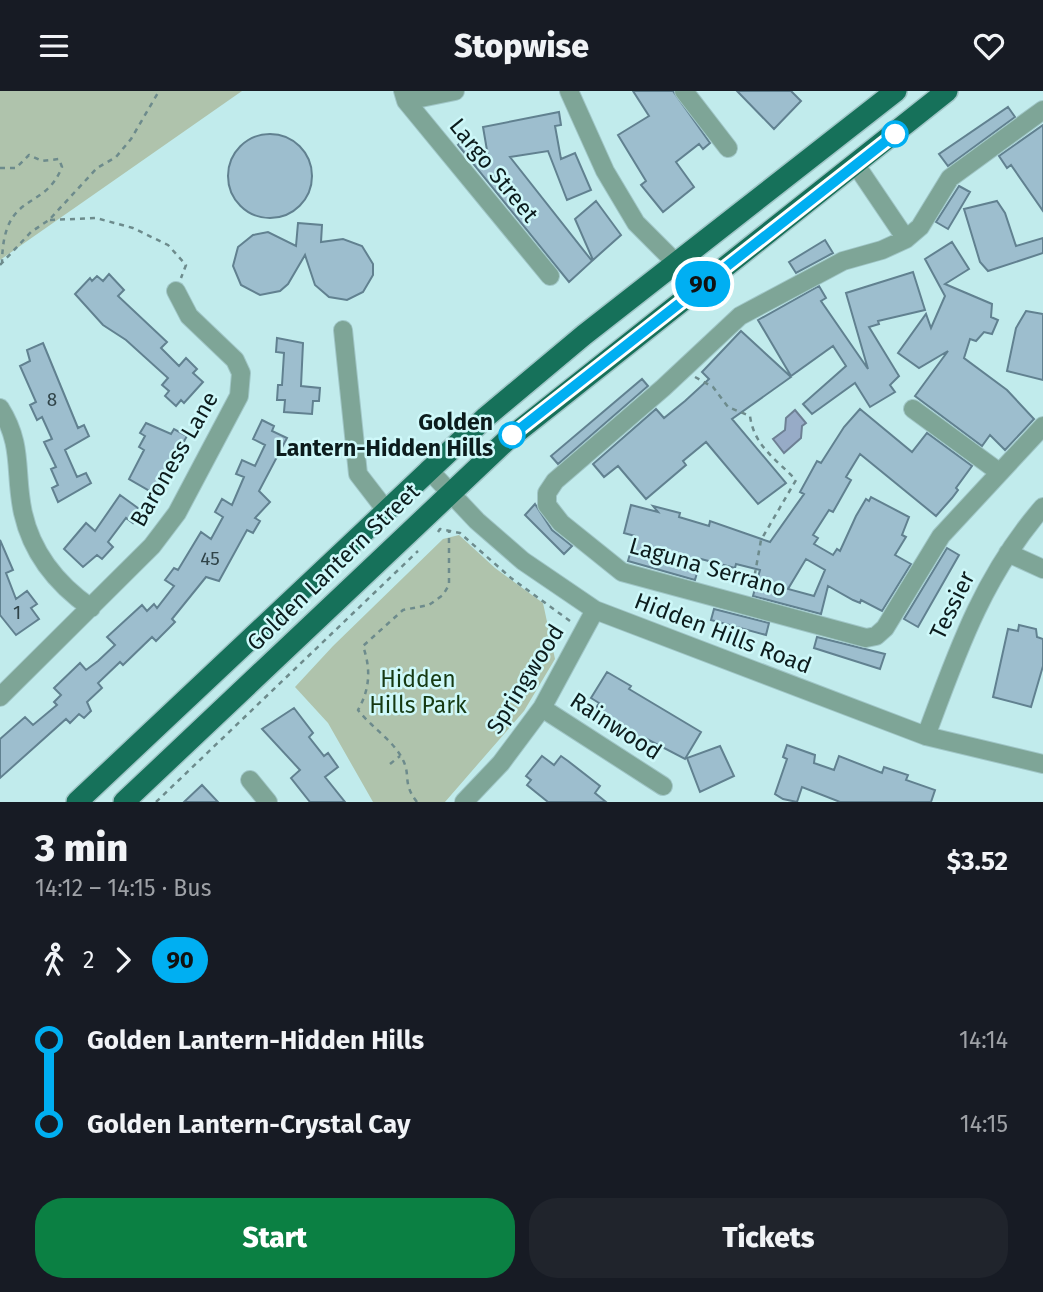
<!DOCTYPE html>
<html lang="en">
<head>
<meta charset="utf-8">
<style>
  :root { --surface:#171b24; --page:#20242c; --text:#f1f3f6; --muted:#9ea1a6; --accent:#0b8043 }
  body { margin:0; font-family:"Fira Sans",sans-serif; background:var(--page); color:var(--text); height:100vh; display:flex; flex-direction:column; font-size:26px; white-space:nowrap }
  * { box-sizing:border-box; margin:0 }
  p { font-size:23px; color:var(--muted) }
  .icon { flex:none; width:38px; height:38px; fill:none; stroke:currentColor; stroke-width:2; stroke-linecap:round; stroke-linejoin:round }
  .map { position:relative; height:711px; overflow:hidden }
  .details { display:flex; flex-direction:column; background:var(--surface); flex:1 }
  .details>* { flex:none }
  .badge { padding:0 14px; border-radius:23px; font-size:24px; line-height:46px }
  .map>.badge { position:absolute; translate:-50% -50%; box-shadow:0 0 0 4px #fff }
  .legs { display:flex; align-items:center; gap:10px; height:77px; padding:0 35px; font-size:23px }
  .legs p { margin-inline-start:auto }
  .head { display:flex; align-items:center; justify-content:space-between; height:119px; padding:0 35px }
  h1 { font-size:38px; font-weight:800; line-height:52px }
  .primary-button { display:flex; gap:14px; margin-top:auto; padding:14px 35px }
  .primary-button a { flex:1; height:80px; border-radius:28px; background:var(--accent); color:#fff; font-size:28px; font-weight:800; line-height:80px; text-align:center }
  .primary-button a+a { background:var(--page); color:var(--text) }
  ul { padding:0 35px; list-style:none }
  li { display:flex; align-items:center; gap:24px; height:84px; font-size:26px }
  li i { display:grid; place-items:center; width:10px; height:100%; margin:0 9px; background:currentColor }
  li i::after { content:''; width:18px; height:18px; margin:-9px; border:5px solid; border-radius:50%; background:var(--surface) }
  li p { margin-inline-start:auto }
  li:first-child i { background:linear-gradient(#0000 50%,currentColor 0) }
  li:last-child i { background:linear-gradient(currentColor 50%,#0000 0) }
  header { display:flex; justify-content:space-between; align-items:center; height:91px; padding:0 35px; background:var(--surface); font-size:32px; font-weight:800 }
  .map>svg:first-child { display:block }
</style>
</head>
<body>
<header><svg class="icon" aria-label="menu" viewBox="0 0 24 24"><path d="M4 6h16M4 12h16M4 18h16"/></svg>Stopwise<svg class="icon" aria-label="heart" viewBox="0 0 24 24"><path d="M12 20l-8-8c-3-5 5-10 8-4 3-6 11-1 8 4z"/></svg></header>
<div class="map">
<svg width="1043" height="711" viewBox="0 0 1043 711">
  <rect width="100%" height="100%" fill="#c1ebec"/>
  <!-- green -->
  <path fill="#afc3ac" d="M0 0H242L0 169Z
    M459 444 495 477 543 512 555 568 524 620 445 711H373L328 632 295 596 333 555 443 448Z"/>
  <!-- water -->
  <path fill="#97abc7" stroke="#6d8094" stroke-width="2" d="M795 319 806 332 802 335 801 347 784 362 773 348 785 339 786 327Z"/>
  <!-- building -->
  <path fill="#9dbece" stroke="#618190" stroke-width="2" fill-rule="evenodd" d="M633 0H673L710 52 703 58 699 53 676 71 694 96 663 121 641 94 646 90 618 44 649 25Z
    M737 0H791L801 10 774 38Z
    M1008 16 1015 26 948 75 939 63Z
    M559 21 561 34 555 35 561 68 575 62 591 99 567 109 548 60 510 66 592 170 569 191 458 54 468 46 489 71 483 36Z
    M1043 34V120L1011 74 1007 77 999 65Z
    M228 85a42 42 0 1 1 84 0a42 42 0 1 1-84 0Z
    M959 95 970 101 948 138 936 131Z
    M596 110 621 144 593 169 575 128Z
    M997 110 1005 122 1016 155 1043 147V162L988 180 980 171 964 118Z
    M298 132 322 134 321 151 343 148 362 155 373 173V184L363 201 347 209 329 206 315 194 305 164 288 193 280 200 260 204 241 194 233 175 238 156 253 144 268 141 296 155Z
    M825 149 833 162 796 182 789 171Z
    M952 151 969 178 945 193 992 213 991 226 998 229 992 243 984 241 976 250 970 248 964 267 1007 299 1034 328 1005 359 990 344 982 355 915 305 948 260 919 277 898 262 926 223 931 237 945 205 925 168Z
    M913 181 925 219 878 230 879 233 869 236 899 285 890 294 895 301 870 316 855 292 812 323 803 313 846 275 833 255 791 285 758 229 819 195 826 207 821 210 868 278 846 202Z
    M109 183 124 199 118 205 167 251 161 257 179 275 186 267 197 278 193 282 203 291 184 312 181 309 176 315 165 305 169 300 162 294 168 287 126 249 103 234 75 203 90 187 92 190 97 185 103 190Z
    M1026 220 1043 223V289L1007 280 1016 237Z
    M741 240 791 286 732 328 786 392 758 413 706 351 683 370 686 374 646 408 618 375 604 386 593 373 656 318 664 327 685 310 709 288 702 281Z
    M277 247 303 252 301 295 320 297 319 310H313L312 323 284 321 285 309H277L278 294H282L284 262 276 261Z
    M43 252 78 337 84 334 89 345 65 359 77 386 86 382 91 392 58 411 52 397 58 394 51 378 56 376 44 351 52 348 42 326 37 329 30 314 36 311 20 275 30 270 27 259Z
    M642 288 648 295 558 373 551 365Z
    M860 318 912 361 927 342 972 375 956 397 958 399 952 407 936 425 860 363 846 386 851 389 833 421 829 419 813 444 818 447 814 453 833 464 837 458 840 460 856 425 866 408 869 410 871 406 909 426 902 444 906 446 895 464 911 473 882 520 861 509 860 512 853 509 828 495 821 523 753 505 760 479 736 473 735 477 701 468 695 489 628 470 635 445 624 442 631 414 658 421 653 415 680 422 679 426 709 435 710 430 770 451 804 403 800 401 817 370 821 372 844 336ZM806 468 825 479 814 505 788 498Z
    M262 329 274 335 272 340 287 347 259 400 270 411 255 427 260 430 253 442 247 439 219 490 206 486 172 528 175 531 156 550 152 546 123 574 120 571 98 592 102 597 87 611 91 620 84 627 79 623 70 632 66 628 0 687V648L25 626 33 634 57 614 54 611 61 604 54 597 80 572 86 579 98 570 115 554 107 546 142 514 147 520 154 513 157 517 174 495 165 489 174 477 178 479 201 441 211 448 223 426 215 421 222 408 232 414 244 386 236 383 242 369 255 375 265 354 253 348Z
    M146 332 171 343 174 338 187 345 155 403 129 388 144 359 139 356 145 345 140 342Z
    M120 404 142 420 133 432 126 427 108 451 113 456 102 468 97 464 83 476 64 458 86 432 95 440Z
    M535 413 552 439 572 455 564 463 525 424Z
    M0 449 13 479 6 482 16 508 27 500 37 513 31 517 39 528 16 544 0 524Z
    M947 457 959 464 918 536 904 528Z
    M714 518 769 532 766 544 711 529Z
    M1019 534 1036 538 1037 546 1043 548V575L1031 616 993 606 1008 538 1018 540Z
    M817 546 885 563 880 578 814 557Z
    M607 581 631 595 629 598 701 641 685 668 645 647 643 649 636 646 595 619 599 612 591 607Z
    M294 617 313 642 309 646 324 665 328 662 338 676 325 686 345 711H310L291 687 300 679 262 638Z
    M787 654 815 664 814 672 834 679 839 665 882 682 884 676 908 684 906 689 935 699 931 711H840L802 696 797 711 783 708 775 703 787 668 783 666Z
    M720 655 734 685 700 701 687 667Z
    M542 665 554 674 561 665 568 670 600 695 595 702 606 711H548L527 694 531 689 526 685Z
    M202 694 218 711H184Z"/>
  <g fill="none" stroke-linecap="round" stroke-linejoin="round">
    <defs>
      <path id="minor" d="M403 0 406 10 550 185
        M569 0 605 80 636 132 676 172
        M684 0 728 57
        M406 10 455 0
        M1043 19 950 87 920 136 906 148 882 159 843 170 740 225 663 297 555 390 547 402V414L561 432 622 481 866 547 876 545 885 537 941 445 1043 335
        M856 74 906 148
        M343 239 358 383 385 418
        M0 317C24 355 14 382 23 422 32 462 58 494 91 517
        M913 318 999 381
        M428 378 477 430 523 470 595 519 926 645 1043 673
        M1008 462 1043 478
        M0 606 152 455 177 422 239 305 241 282 235 269 189 225 176 200
        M542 617 663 695
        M926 645C957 561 983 485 1043 416
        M250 689 268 711
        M464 711 501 672 542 617 595 519"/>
      <path id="major" d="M77 711 486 326 584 244 896 0
        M124 711 507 349 947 0"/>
    </defs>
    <!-- minor casing -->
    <use href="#minor" stroke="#a0c6c7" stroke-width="20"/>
    <!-- major casing -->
    <use href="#major" stroke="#a0c6c7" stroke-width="24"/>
    <!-- path -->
    <path stroke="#6d8b8c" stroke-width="2.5" stroke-dasharray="5 5" stroke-linecap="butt" d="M0 77H16L29 64 42 70 59 68 62 76C44 122 3 98 2 172
      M50 129 96 127 133 137 168 154 186 174 181 187
      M0 174 31 141 49 129 97 77 116 66 131 48 159 0
      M695 286 713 296 728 316 750 325C754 355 776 368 796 389L761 449 752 499
      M438 441 440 438 460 442 511 487 570 530
      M390 673 400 665
      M156 711 418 460
      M417 711C402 692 411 685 403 669 394 650 371 636 358 619 370 598 371 578 363 555L403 519 429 514 443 504 449 494V440"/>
    <!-- minor -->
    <use href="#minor" stroke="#7ea597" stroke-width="18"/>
    <!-- major -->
    <use href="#major" stroke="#16715a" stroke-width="21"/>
  </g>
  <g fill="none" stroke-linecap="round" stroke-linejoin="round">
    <defs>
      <path id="line-1" d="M512 344 895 43"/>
    </defs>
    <!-- line-1 casing -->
    <use href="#line-1" stroke="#fff" stroke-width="16"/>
    <!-- line-1 -->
    <use href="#line-1" stroke="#00aff2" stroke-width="10"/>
  </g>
  <!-- markers -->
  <g fill="#fff" stroke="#00aff2" stroke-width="3.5">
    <circle cx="895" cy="43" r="12"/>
    <circle cx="512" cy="344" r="12"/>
  </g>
  <g text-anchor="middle" stroke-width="5" stroke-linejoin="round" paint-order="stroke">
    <!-- number labels -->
    <g font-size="19" fill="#304449">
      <text x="52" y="315">8</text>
      <text x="210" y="474">45</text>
      <text x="17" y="528">1</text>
    </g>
    <!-- street labels -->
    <g font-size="23" fill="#0c1c1d" stroke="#cef8f9">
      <text transform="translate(494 79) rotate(51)" y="8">Largo Street</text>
      <text transform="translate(174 368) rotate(-60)" y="8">Baroness Lane</text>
      <text transform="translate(333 476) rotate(-44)" y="8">Golden Lantern Street</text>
      <text transform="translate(708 476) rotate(16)" y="8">Laguna Serrano</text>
      <text transform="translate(952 514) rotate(-64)" y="8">Tessier</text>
      <text transform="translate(723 542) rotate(21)" y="8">Hidden Hills Road</text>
      <text transform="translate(525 588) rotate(-58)" y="8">Springwood</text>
      <text transform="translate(616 635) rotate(33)" y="8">Rainwood</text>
    </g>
    <!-- stop labels -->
    <g font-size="23" font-weight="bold" fill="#0c1c1d" stroke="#cef8f9" text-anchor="end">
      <text x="493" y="339">Golden<tspan x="493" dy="26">Lantern-Hidden Hills</tspan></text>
    </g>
    <!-- park labels -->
    <g font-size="23" fill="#163912" stroke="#cef8f9">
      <text x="418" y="596">Hidden<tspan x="418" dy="26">Hills Park</tspan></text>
    </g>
  </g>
</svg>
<b class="badge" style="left:703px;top:193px;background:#00aff2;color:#111">90</b>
</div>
<section class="details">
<div class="head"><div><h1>3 min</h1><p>14:12 – 14:15 · Bus</p></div><b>$3.52</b></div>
<div class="legs"><svg class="icon" aria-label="walk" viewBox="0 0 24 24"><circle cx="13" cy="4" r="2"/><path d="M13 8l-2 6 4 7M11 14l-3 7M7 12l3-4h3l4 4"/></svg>2<svg class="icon" aria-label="forward" viewBox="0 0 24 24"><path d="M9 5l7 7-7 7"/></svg><b class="badge" style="background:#00aff2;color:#111">90</b></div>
<ul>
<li><i style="color:#00aff2"></i><b>Golden Lantern-Hidden Hills</b><p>14:14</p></li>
<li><i style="color:#00aff2"></i><b>Golden Lantern-Crystal Cay</b><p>14:15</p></li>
</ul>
<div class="primary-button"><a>Start</a><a>Tickets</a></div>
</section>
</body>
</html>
